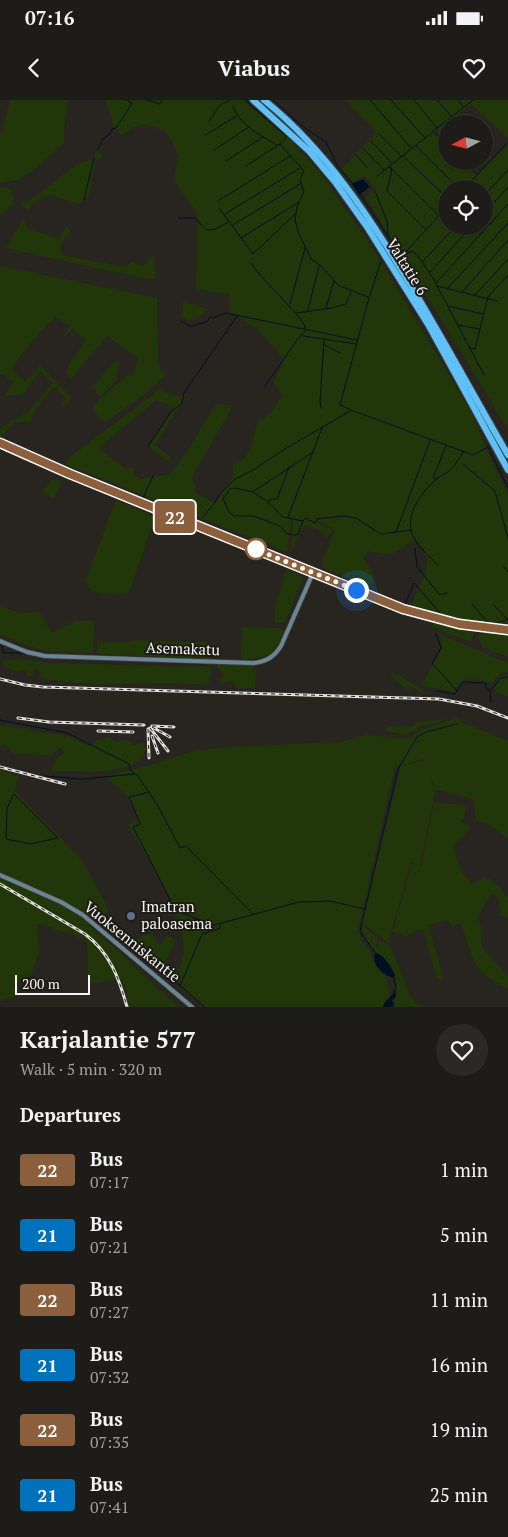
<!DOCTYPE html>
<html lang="en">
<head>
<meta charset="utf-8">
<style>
  :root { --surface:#1e1c18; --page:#2b2925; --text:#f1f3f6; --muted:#a1a1a2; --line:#3c3a37 }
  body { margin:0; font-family:"PT Serif",serif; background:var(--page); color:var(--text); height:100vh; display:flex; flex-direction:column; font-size:19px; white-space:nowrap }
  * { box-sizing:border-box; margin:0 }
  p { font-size:16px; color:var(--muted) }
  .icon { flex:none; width:28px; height:28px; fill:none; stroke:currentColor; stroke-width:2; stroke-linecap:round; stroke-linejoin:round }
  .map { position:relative; height:907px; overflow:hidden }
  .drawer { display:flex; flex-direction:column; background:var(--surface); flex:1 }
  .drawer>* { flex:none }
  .badge { padding:0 10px; border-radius:4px; font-size:18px; line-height:32px }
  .needle { width:32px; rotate:263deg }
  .buttons { position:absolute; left:438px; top:15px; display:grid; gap:10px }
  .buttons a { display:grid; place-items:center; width:55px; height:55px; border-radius:50%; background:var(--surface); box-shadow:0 1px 4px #0004,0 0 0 1px var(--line); font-size:25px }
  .scale { position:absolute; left:15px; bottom:12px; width:75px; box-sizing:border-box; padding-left:5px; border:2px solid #f6f5f1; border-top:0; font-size:14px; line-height:18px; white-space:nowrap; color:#f6f5f1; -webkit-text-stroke:4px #1e1c16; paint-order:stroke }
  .you { position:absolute; width:25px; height:25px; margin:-12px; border:4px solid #fff; border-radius:50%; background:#1a73e8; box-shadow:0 0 0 8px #1a73e833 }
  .map>.badge { position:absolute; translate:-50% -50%; box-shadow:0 0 0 2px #fff }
  h2 { padding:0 20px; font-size:19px; line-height:45px }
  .round { display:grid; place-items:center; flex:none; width:52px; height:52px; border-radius:26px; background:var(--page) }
  .headline { display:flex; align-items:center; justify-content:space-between; height:85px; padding:0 20px }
  h1 { font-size:24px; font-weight:700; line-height:38px }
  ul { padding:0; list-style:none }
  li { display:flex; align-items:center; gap:15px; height:65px; padding:0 20px }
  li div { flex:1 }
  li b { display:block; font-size:19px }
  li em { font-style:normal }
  li .badge { min-width:55px; font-weight:700; text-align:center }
  .status { display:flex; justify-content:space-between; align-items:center; height:35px; padding:0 25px; background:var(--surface); direction:ltr }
  .status svg { height:14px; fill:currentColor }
  header { display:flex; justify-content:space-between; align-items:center; height:65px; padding:0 20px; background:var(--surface); font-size:22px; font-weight:700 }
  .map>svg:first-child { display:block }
</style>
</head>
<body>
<div class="status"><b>07:16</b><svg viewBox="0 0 49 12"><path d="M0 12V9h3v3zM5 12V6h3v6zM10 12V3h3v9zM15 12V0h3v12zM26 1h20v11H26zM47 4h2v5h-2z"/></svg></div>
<header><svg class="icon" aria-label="back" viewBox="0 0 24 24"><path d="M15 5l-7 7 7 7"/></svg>Viabus<svg class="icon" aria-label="heart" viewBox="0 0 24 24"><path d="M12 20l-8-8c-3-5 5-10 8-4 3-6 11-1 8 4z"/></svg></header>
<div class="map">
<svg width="508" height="907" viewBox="0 0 508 907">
  <rect width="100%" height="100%" fill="#282520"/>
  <!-- green -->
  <path fill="#213709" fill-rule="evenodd" d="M10 0H68L64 30V43C50 55 36 70 19 79 13 82 7 81 0 83V33L2 32Z
    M106 0H242L290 40 320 72 372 147 473 315 485 346 508 395V521C489 534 431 514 410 507L425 475 428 458 416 439 390 455 367 451 364 460C373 470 376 475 370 487L323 468 322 462 335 430 317 420 316 422 333 430 326 440C325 429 315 428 305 425L297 437 293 448 291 449 293 420 291 419 287 452 67 365 66 360 159 290 186 299 179 306 155 345 170 357 172 364 149 347 174 307 156 300 98 348 126 369 131 367 134 370 133 374 141 379 170 374 185 355 216 304 233 306 192 377 197 394 216 403 233 376V364L243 360 251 348 258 320 269 315 283 295 273 282 284 261 282 257 257 229 230 212 229 194 196 189 198 114 174 81 178 55 166 32C145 23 141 21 122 35L114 28Z
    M345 0H508V38L471 4 435 35 446 46V61H462L476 75 508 45V330L471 268 366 98 376 88 364 76 352 83 341 69 377 33ZM446 89H484V126H446Z
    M97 50 104 56 95 61 89 96 79 104 50 95 32 103 30 110 21 105 20 103 29 101 76 65 94 58Z
    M5 87H8L12 92 14 102 0 116V88Z
    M24 118 27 129 51 136 58 140 67 125 71 133C61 140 59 143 62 155L125 167 132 162 143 166 154 154 156 179 143 178 6 148Z
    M0 166 157 198 158 263 160 269 166 275 145 294 104 323 93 310 94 305 126 276H133L138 258 107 236 71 279 66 274 69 264 86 240 73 229 63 237 70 226 55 217 31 242 11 269 25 282 40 265 72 298 63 307 61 305 66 298 54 286 35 310 31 322H15L0 338V328L29 311 53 283 40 271 23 294 4 296 14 282 4 275 0 274Z
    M183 202 208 209 198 218 189 221 182 218Z
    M116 260 119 263 116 281 101 297 92 287Z
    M63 379 54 398 41 393 52 380Z
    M116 400 155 417 130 491 127 494C114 493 86 498 86 479Z
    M287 469 301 476 302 482 285 522 275 523V506Z
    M0 505C14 512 24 515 39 511L51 533 75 521H94L93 552 91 553 46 551 28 546 0 534Z
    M437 522 474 530 471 542 432 527 434 523Z
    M244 527 283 528 284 531C275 554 267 560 243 559L241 557 242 528Z
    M487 532 508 533V557L482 547 477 536Z
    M439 534 508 563V572L501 573 490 584C482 578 471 579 462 580L454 592 424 586 422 584 443 547Z
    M131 540 208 542 209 559 97 554V542H130Z
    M18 559 48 563 208 567H211C212 572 210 581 207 585 152 580 97 589 43 579L38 569 34 568 33 576H28L26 570 17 572 3 565V562L7 560Z
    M217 564H246L251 565 256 569 255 588H235L234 581H228L223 583 219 582 223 576 222 572 217 568Z
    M392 572 395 573 428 593 422 594 415 588 408 590 391 576Z
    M508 575V597L494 590 500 577Z
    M457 618 463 623 508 641V739L492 726 476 720 473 699 436 690 430 675 435 692 420 766 411 762 388 843 362 822 401 666 425 660 424 659 395 667 358 830 363 843 369 849 374 864 387 879 390 896 384 904 383 907H204L172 880C176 873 182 864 183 855 190 820 146 757 128 725L138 719 128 697 105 676 147 666 193 651 229 647 340 642 366 635 408 639 421 630Z
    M443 619 442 621 422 626 406 635 386 631 385 630 389 626 411 627 416 622Z
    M0 625 69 636 90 646 96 640 107 637 117 642 126 638 133 645 143 643 146 647C144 653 141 660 136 663 118 675 72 671 51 671L56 660 65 652 59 648 51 655 15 654 4 645 0 647Z
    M0 669 18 676 15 691 82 760 108 808 105 825 85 810 89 825 179 907H129L123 879 88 884 87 840 37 823 39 852 31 875 13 886 17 896 0 901Z
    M434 702 437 703V716L438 703 466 705 464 719 459 720 471 727 453 747 462 772 472 784 485 776 501 788 503 794 508 797V818L501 816 498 798 493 794 486 800 478 819 482 829 481 846 508 876V890C500 884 485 876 479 869 468 856 468 837 459 823L453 827 447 820 428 825 441 869 442 882 437 877 423 830H417L406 836 393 832 412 763 421 767Z
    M362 825 378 838 375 847 377 848 380 840 391 847 410 896 418 904 424 907H394C395 896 399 882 394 872 386 856 362 845 362 825Z
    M149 833 154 836 156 842 160 845 166 837H171L174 840V844L162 870 134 846 137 839Z"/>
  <!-- water -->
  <path fill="#001023" d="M363 79 370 87 359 95 352 84Z
    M375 853C384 854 390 866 395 875L394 878C384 875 371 866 375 853Z
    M395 887 396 897 392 900 394 905 393 907H383L384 903 393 894Z"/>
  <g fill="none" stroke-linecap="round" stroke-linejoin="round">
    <!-- stream -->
    <path stroke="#001023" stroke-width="1" d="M147 0 160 4 162 0
      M245 0 287 37 280 44 246 66
      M273 0 302 26 326 42 337 65 353 84
      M370 0 411 48
      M391 0 424 37
      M414 0 437 28
      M437 0 451 16
      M458 0 463 7
      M233 6C238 24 262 36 277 45
      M209 21 220 5 230 0
      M434 32 446 44
      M378 33 401 56
      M205 35 237 16
      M371 41 392 63
      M280 44 304 71 300 80 304 92 297 107 295 120 299 134 311 159 320 165 338 185 368 197
      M416 46 459 89
      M363 48 384 70
      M97 50 103 39 110 34 112 29 116 28 132 3 127 0
      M214 50 249 27
      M356 55 368 68
      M403 56 446 97
      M226 61 263 37
      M464 61 476 74
      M389 67 392 70 387 91 426 130
      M390 67 439 116
      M377 76 473 0
      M464 89 507 43
      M375 91 387 121 388 135
      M360 94 401 156
      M484 96 508 70
      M84 100 94 58
      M218 101 290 56
      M219 108 253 154 296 113
      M484 113 508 87
      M225 114 300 68
      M178 118H195L206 130 216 129 228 122
      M233 125 300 84
      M241 138 299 102
      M403 155 446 108
      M402 156 412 151 418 156 434 180 484 275
      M381 161 369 198 340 305 351 310 473 355 488 347 508 388
      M423 161 456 126
      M251 163C267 186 290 203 305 226V228
      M430 172 472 126
      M436 183 508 104
      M437 186 497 201
      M447 189 508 123
      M462 192 508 140
      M475 195 508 159
      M290 204 305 148
      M448 206 483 214
      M326 208 334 181
      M308 210 319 166
      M297 213 332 208 346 204 351 192
      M181 221 191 227 208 221 210 217 213 218 226 213 357 240
      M458 225 479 229
      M303 236 356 244
      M325 245 340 253
      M471 248 475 249 488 197 508 175
      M265 286 297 240 306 230
      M321 308 320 302 324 240
      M148 346 171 312 182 303 184 293 237 216
      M463 364 495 391 508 438
      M437 379 433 378 446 346
      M254 391 313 352
      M142 400 154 374
      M268 401 272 399H277L289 367
      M203 417 214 404 220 394 235 379 253 370 285 349 350 311
      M288 417 322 328
      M303 421 298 434 295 435 287 434 280 426 254 416H234L229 412 223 399 230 389 235 388 253 392 268 402 283 417 303 421 305 418 315 423 317 419 343 416 356 418 381 434 411 430
      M396 432 430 341
      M415 448 417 467 440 495 447 493
      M438 465C429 456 418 447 413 436 403 415 424 389 439 377 442 375 447 373 449 371 455 366 460 358 463 352
      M504 467 508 472
      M472 504 489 524
      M493 504 507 519
      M432 515 405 505 414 483 441 514
      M443 518C464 523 488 529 508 519
      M436 534 441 548 432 563 457 591
      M1 545 4 553H27
      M43 554 204 559
      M491 590 501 578 508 577
      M437 591 455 594 463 582 486 583V589L490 590 491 603
      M0 620 67 633 129 664 131 671 138 676 158 706 180 748 186 746 253 814
      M44 676 83 679 134 674
      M149 692 129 697 140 724 133 727 176 811 214 825 299 802 330 801 365 809
      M14 694 58 738 30 744 6 739 7 709Z
      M181 830 206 823
      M375 853 360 831 398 669 417 637 426 632 457 624
      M163 871 165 873
      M168 875 205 907
      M394 878 396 887
      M180 886 202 834 219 829 221 824"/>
    <defs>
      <path id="secondary" d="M0 343 55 368 403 509 459 524 508 530
        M0 541 27 552 45 556 253 563C266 562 274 557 281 546L313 473
        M0 775 61 802 83 815 192 907"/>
      <path id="highway" d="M253 0 309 51 335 82 367 127 429 226 508 370
        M264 0C326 50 369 116 410 184 444 240 475 298 508 355"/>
    </defs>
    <!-- secondary casing -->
    <use href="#secondary" stroke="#43413c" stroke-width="5.5"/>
    <!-- highway casing -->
    <use href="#highway" stroke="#43413c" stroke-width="8"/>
    <!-- secondary -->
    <use href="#secondary" stroke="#6a8692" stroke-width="4"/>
    <!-- highway -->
    <use href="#highway" stroke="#5fc1f8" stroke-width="6"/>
    <defs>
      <path id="rail" d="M0 579 25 585 43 587 439 599 477 606 508 618
        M18 618 49 622 144 625
        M152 626 174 627
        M152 627 170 637
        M150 628 168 651
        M148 629 149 658
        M98 631 133 632
        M152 636 158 653
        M0 667 65 684
        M0 784 85 834C110 853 119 878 127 907"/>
    </defs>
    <!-- rail casing -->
    <use href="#rail" stroke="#e0dfdb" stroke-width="3"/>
    <!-- rail -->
    <use href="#rail" stroke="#1e1c16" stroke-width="1" stroke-dasharray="4" stroke-linecap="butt"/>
  </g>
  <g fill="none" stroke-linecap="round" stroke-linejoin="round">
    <defs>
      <path id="line" d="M0 343 70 374 403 509 459 524 508 530"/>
    </defs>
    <!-- line casing -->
    <use href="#line" stroke="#fff" stroke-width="11"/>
    <!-- line -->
    <use href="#line" stroke="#8b5e3c" stroke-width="8"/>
    <!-- walk -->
    <path stroke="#f6f5f1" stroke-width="5" stroke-dasharray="0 9" d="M256 449 250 447 356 490"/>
  </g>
  <!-- markers -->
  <circle fill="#fff" stroke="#8b5e3c" stroke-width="2.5" cx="256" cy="449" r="10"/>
  <circle fill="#5c6f8a" stroke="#1e1c16" stroke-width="2" cx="131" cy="816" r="5"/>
  <g text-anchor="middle" stroke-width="4" stroke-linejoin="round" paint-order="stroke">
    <!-- street labels -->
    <g font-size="15" fill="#f6f5f1" stroke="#1e1c16">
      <text transform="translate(407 167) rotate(58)" y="5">Valtatie 6</text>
      <text transform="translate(183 549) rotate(2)" y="5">Asemakatu</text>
      <text transform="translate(132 842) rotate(39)" y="5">Vuoksenniskantie</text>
    </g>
    <!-- poi labels -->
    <g font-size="15" fill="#f6f5f1" stroke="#1e1c16" text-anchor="start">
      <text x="141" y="812">Imatran<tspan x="141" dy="17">paloasema</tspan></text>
    </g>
  </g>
</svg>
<div class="buttons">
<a><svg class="needle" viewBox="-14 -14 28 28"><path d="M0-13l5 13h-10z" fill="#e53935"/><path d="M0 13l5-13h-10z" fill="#a1a1a2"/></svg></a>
<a><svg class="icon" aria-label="locate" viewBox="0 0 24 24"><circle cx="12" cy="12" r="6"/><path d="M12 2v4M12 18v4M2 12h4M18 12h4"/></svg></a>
</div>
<div class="scale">200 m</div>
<div class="you" style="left:356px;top:490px"></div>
<b class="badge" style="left:175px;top:417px;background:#8b5e3c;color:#fff">22</b>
</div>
<section class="drawer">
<div class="headline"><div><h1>Karjalantie 577</h1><p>Walk · 5 min · 320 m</p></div><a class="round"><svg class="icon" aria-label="heart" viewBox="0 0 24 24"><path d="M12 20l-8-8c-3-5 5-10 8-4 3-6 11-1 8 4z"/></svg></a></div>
<h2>Departures</h2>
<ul>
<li><span class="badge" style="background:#8b5e3c;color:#fff">22</span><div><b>Bus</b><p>07:17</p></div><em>1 min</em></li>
<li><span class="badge" style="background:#0072bc;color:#fff">21</span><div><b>Bus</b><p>07:21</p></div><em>5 min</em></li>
<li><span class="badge" style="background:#8b5e3c;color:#fff">22</span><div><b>Bus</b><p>07:27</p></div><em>11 min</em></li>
<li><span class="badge" style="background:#0072bc;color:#fff">21</span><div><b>Bus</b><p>07:32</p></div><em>16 min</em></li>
<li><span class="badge" style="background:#8b5e3c;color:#fff">22</span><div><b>Bus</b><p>07:35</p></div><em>19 min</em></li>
<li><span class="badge" style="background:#0072bc;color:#fff">21</span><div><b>Bus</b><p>07:41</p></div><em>25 min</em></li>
</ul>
</section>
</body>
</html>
